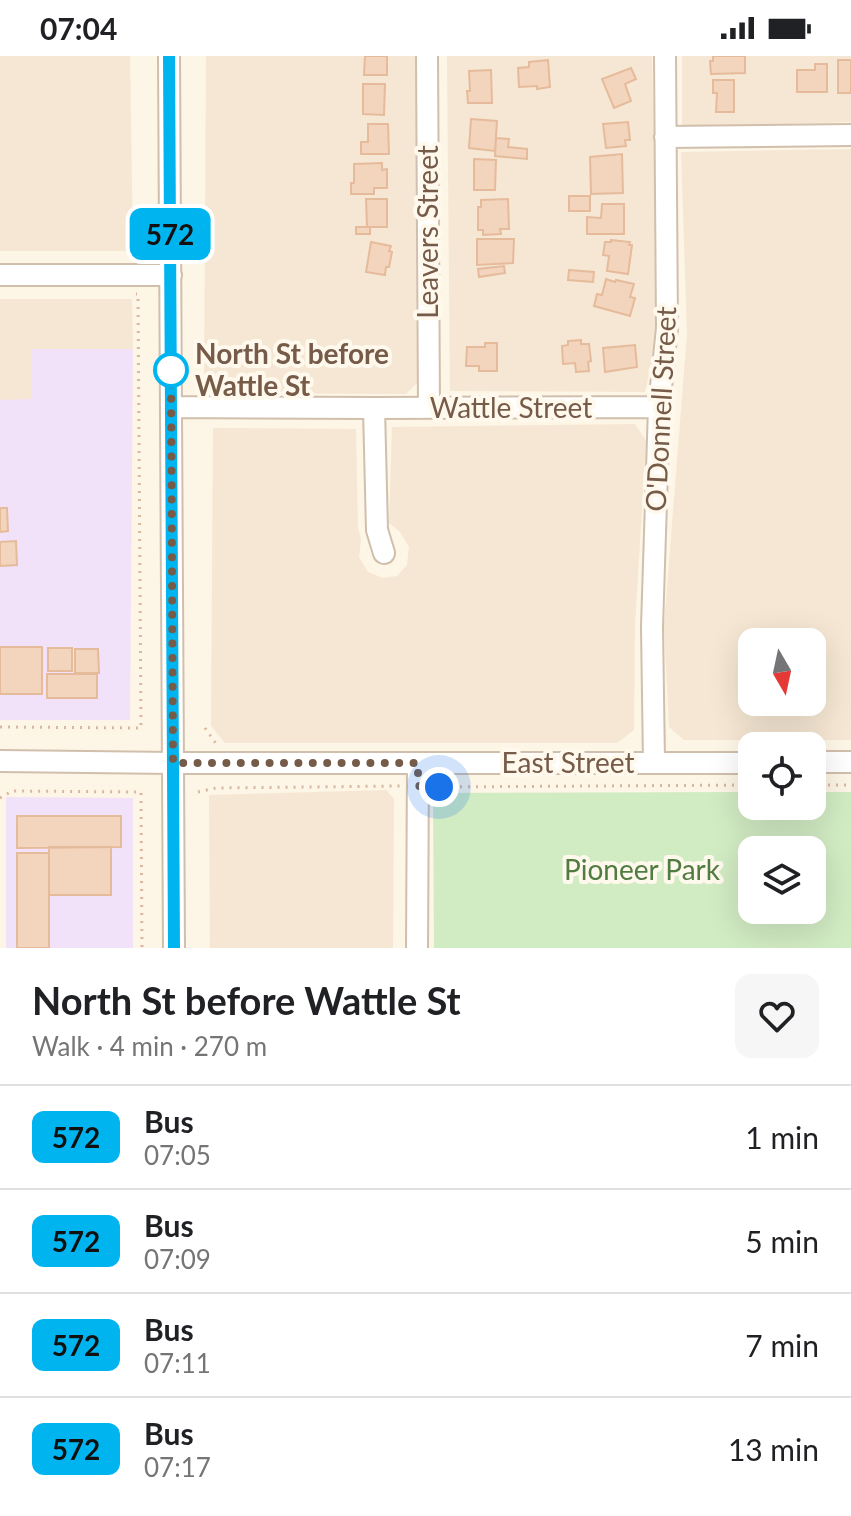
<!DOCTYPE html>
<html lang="en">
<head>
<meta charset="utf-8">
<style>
  :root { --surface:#fff; --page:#f6f6f6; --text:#202124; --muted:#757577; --line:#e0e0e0 }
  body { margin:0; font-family:Lato,sans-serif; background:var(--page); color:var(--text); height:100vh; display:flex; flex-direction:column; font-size:30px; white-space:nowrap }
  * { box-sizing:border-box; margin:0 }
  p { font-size:26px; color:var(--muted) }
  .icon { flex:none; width:44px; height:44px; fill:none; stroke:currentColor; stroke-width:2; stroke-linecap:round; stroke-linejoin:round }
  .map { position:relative; height:892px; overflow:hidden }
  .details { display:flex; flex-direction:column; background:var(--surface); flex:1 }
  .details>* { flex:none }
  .badge { padding:0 16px; border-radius:12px; font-size:28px; line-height:52px }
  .needle { width:52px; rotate:171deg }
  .tools { position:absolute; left:738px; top:572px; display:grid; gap:16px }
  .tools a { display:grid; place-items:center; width:88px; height:88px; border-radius:16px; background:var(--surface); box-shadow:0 8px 32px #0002; font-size:40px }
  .you { position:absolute; width:40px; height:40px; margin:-20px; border:6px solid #fff; border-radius:50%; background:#1a73e8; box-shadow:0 0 0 12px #1a73e833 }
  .map>.badge { position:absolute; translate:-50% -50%; box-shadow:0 0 0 4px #fff }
  .round { display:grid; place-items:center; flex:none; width:84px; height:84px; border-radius:16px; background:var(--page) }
  .overview { display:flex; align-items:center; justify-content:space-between; height:136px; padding:0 32px }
  h1 { font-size:38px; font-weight:700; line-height:60px }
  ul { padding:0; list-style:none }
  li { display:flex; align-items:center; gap:24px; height:104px; padding:0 32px; border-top:2px solid var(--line) }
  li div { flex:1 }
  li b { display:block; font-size:30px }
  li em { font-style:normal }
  li .badge { min-width:88px; font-weight:700; text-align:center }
  .status { display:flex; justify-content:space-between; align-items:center; height:56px; padding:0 40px; background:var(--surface); direction:ltr }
  .status svg { height:22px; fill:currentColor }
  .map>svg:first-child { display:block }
</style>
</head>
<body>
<div class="status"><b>07:04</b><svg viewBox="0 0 49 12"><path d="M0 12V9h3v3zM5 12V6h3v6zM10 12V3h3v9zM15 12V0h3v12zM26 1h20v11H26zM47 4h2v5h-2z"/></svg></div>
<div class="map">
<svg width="851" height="892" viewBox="0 0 851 892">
  <rect width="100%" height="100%" fill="#fdf5e5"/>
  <!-- residential -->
  <path fill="#f5e7d3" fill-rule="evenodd" d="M0 0H130L133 195H0Z
    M206 0H418L419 325 406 338 204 337Z
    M447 0H652L658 278 645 336 450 335Z
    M682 0H851V66L682 71Z
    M851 93V684H684L669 671 664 570 687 278 681 96ZM752 586H812V646H752Z
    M0 243H132L133 293H32L31 344H0Z
    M635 368 646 385 635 570 634 674 617 687H225L211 670 213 372 356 373 358 472 361 483 359 501 368 516 383 522 397 520 407 509 409 491 400 476 389 467 392 371Z
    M386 734 394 743 393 892H210L209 739Z"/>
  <!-- education -->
  <path fill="#f2e2f9" d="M31 293H133L130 664H0V344L31 343Z
    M6 741 133 742V892H6Z"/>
  <!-- green -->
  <path fill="#d1ebc3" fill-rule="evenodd" d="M752 736V750H812V736H851V892H434L433 737ZM752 794H812V854H752Z"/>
  <!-- building -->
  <path fill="#f3d4bc" stroke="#e6bb9c" stroke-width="2" d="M365 0H387V19H364Z
    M713 0H745V17L711 18 710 5H713Z
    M548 4 550 31 537 33V30L519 31 518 12 529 11V6Z
    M838 4H851V37H838Z
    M815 8H827V36H797V14H815Z
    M631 12 636 23 625 28 631 45 614 52 602 23Z
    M491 14 492 47H468L467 35H470L469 15Z
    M713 24H734V56H716L717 37H713Z
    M363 28H385L384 59 363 58Z
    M471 63 497 65 495 95 469 92Z
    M628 66 630 84H625L626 90 606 92 603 68Z
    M368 68H388L389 98H361V86H368Z
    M496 82 509 83 508 91 527 93V103L495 100Z
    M622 98 623 137 591 138 590 101Z
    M474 103 496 104 495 134H474Z
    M382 107V114L387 113V132H374V138H351V127H354V108Z
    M569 140H590V155H569Z
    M366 143H387V171H367Z
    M508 143 509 173H500L501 178 483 179V174H478V151H481V144Z
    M602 148H624V178H587V161L601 162Z
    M356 171H370V178H356Z
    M477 183H514L513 207 477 209Z
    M611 184 630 186 629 189H632L628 218 607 215 609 200 603 199 605 186H611Z
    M371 186 391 190 389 195 392 196 389 211H386L385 219 366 216Z
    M504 210 505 217 479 221 478 213Z
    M569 214 594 216 593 226 568 224Z
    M606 223 615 226 616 224 634 228 630 241 635 242 630 260 594 250 597 238 602 239Z
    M581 284V288H589L591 305 588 306 589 315 576 316 575 307 563 308 562 290 568 289V285Z
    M485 287H497V315H479V310H466L467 291H485Z
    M635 289 637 311 605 316 603 292Z
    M0 452H7L8 475 0 476Z
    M16 485 17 509 0 510V486Z
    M0 591H42V638H0Z
    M48 592H72V615H48Z
    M75 593H98L99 617H75Z
    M47 618H97V642H47Z
    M17 760H121V791L17 792Z
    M49 791H111V839H49Z
    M17 797H49V892H17Z"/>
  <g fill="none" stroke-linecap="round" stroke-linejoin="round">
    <defs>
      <path id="street" d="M169 0 174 892
        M427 0 429 352
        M665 81 851 79
        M0 219H171
        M171 351 374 352 659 351
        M374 352 377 474 384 497
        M0 705 173 707H752
        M654 706 652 571 659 351 667 272 665 0
        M812 706H851
        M417 892 418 707"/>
    </defs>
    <!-- street casing -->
    <use href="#street" stroke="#d1bfad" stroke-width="24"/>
    <!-- path -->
    <path stroke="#d8b79f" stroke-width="3" stroke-dasharray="2 6" stroke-linecap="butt" d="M0 671 141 672 138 238H136
      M205 672 217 689
      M812 729H851
      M436 731 752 729
      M198 736 216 732 400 730
      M0 742 12 735 141 736 142 892"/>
    <!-- street -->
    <use href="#street" stroke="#fff" stroke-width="20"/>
  </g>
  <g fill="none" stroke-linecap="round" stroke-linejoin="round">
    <defs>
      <path id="line" d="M169 0 174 892"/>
    </defs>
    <!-- line casing -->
    <use href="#line" stroke="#fff" stroke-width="18"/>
    <!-- line -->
    <use href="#line" stroke="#00b5ef" stroke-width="12"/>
    <!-- walk -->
    <path stroke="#765b49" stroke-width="8" stroke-dasharray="0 14.4" d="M171 314 173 707H418V730L439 731"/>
  </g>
  <!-- markers -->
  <circle fill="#fff" stroke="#00b5ef" stroke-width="4" cx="171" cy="314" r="16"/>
  <g text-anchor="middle" stroke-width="8" stroke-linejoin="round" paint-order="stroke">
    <!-- street labels -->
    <g font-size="28" fill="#765b49" stroke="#fff8ec">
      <text transform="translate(428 176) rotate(-90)" y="10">Leavers Street</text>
      <text x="511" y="362">Wattle Street</text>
      <text transform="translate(661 353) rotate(-87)" y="10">O'Donnell Street</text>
      <text x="568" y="717">East Street</text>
    </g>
    <!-- stop labels -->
    <g font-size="28" font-weight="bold" fill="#765b49" stroke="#fff8ec" text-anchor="start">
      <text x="195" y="308">North St before<tspan x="195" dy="32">Wattle St</tspan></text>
    </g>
    <!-- park labels -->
    <g font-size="28" fill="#507c41" stroke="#fff8ec">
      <text x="642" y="824">Pioneer Park</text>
    </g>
  </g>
</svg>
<div class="tools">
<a><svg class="needle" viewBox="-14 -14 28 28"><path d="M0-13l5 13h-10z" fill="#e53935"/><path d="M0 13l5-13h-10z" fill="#757577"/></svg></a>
<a><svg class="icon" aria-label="locate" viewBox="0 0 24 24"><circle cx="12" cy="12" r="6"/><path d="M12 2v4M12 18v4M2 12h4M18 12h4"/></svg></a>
<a><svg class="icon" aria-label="layers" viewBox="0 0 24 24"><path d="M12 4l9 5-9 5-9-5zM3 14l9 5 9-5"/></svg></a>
</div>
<div class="you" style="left:439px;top:731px"></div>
<b class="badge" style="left:170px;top:178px;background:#00b5ef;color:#111">572</b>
</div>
<section class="details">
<div class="overview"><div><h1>North St before Wattle St</h1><p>Walk · 4 min · 270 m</p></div><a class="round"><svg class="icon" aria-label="heart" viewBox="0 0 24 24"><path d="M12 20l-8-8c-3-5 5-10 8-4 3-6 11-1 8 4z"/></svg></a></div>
<ul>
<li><span class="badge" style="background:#00b5ef;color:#111">572</span><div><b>Bus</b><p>07:05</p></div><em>1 min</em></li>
<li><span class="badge" style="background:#00b5ef;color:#111">572</span><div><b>Bus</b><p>07:09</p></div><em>5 min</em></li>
<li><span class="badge" style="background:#00b5ef;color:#111">572</span><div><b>Bus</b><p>07:11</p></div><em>7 min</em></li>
<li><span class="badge" style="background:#00b5ef;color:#111">572</span><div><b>Bus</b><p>07:17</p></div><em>13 min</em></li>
</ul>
</section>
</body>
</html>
